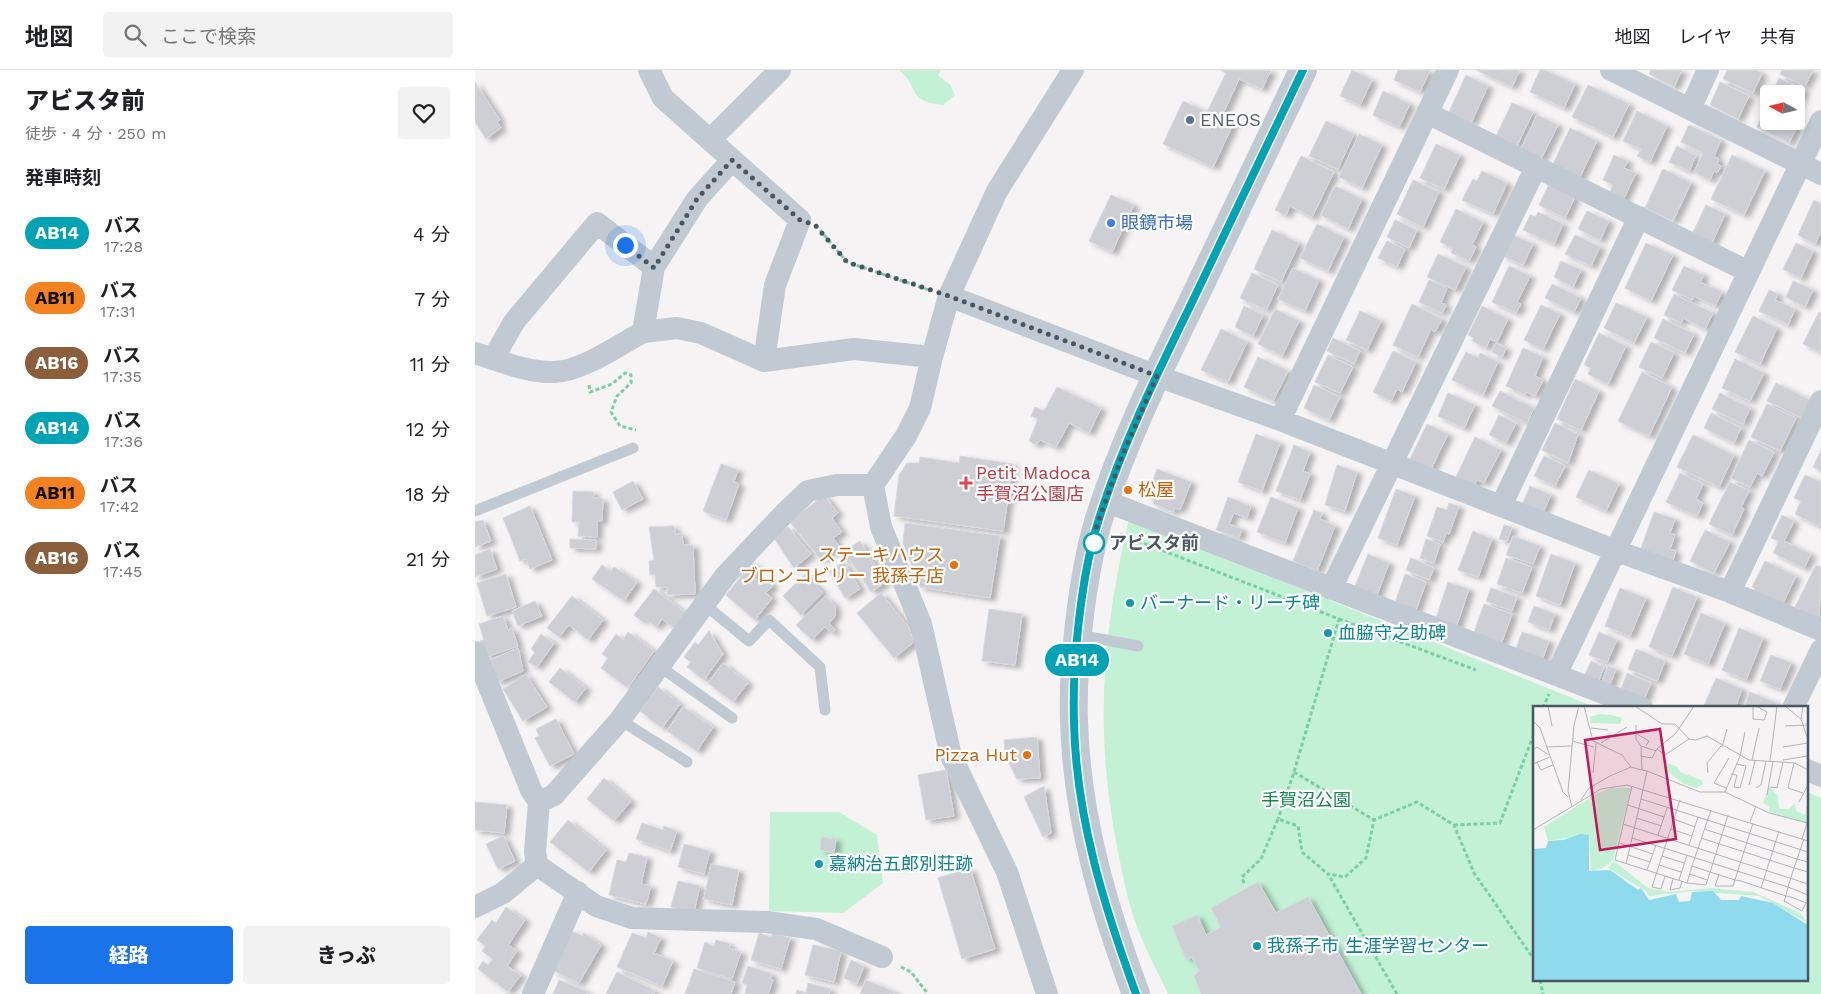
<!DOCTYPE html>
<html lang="ja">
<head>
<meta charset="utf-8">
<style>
  :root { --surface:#fff; --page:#f2f2f2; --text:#202124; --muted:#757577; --line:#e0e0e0; --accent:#1a73e8 }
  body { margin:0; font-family:"Work Sans","Noto Sans JP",sans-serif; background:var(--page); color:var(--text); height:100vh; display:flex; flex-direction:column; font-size:19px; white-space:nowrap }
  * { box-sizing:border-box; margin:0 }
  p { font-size:16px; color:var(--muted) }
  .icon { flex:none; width:28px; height:28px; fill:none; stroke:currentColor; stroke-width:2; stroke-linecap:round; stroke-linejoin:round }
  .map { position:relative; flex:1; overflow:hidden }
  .panel { display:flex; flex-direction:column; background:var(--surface); width:475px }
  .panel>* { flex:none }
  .badge { padding:0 10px; border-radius:16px; font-size:18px; line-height:32px }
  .needle { width:32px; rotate:278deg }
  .tools { position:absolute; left:1285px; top:15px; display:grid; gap:10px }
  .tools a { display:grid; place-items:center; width:45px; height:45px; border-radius:5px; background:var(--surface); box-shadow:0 2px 8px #0003; font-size:25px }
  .you { position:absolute; width:25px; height:25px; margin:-12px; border:4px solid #fff; border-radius:50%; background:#1a73e8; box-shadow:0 0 0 8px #1a73e833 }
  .map>.badge { position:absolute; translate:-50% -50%; box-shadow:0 0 0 2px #fff }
  h2 { padding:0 25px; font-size:19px; line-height:45px }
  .round { display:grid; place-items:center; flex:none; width:52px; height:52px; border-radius:5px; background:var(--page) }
  .headline { display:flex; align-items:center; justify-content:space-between; height:85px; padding:0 25px }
  h1 { font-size:24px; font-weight:800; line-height:38px }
  .cta { display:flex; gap:10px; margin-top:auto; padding:10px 25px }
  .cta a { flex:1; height:58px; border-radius:5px; background:var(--accent); color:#fff; font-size:20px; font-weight:800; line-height:58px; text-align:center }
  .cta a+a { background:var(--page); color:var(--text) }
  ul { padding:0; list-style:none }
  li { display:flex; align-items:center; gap:15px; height:65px; padding:0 25px }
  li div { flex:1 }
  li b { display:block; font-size:19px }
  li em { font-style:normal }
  li .badge { min-width:55px; font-weight:700; text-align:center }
  header { display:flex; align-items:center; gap:30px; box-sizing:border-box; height:70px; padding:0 25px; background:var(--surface); border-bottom:1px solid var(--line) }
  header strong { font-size:24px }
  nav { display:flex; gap:28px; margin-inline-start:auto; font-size:18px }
  .search { width:350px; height:45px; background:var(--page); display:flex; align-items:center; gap:12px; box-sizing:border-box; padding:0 18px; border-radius:5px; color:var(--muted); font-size:19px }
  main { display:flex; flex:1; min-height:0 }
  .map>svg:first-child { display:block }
</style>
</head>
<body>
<header>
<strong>地図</strong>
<div class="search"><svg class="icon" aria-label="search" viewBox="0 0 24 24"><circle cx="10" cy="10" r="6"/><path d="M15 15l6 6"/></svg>ここで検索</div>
<nav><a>地図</a><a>レイヤ</a><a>共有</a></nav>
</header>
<main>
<section class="panel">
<div class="headline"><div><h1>アビスタ前</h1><p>徒歩 · 4 分 · 250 m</p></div><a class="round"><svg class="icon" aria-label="heart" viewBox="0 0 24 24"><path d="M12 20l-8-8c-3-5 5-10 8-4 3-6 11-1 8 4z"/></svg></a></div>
<h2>発車時刻</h2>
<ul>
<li><span class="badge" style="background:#00a3b4;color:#fff">AB14</span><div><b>バス</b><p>17:28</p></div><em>4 分</em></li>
<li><span class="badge" style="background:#f58220;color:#111">AB11</span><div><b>バス</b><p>17:31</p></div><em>7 分</em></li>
<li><span class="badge" style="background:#8b5e3c;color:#fff">AB16</span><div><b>バス</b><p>17:35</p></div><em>11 分</em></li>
<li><span class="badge" style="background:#00a3b4;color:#fff">AB14</span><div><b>バス</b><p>17:36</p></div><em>12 分</em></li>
<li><span class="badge" style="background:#f58220;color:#111">AB11</span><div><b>バス</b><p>17:42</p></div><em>18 分</em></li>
<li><span class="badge" style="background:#8b5e3c;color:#fff">AB16</span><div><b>バス</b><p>17:45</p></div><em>21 分</em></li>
</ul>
<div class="cta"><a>経路</a><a>きっぷ</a></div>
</section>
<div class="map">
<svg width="1346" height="924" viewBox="0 0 1346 924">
  <defs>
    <filter id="shadow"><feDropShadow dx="5.5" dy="3" stdDeviation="2.5" flood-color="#0004"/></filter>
  </defs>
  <rect width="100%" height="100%" fill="#f5f3f3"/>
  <!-- green -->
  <path fill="#c3f1d5" d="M424 0H466L463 5 475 15 480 25 468 35C430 31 445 16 424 0Z
    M654 449 1122 638H1060V910H1332V722L1346 728V924H693C683 902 671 881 663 859 653 834 648 807 643 781 619 665 627 564 654 449Z
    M295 742H364L402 765 408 813 368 843 294 841Z"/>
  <!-- building -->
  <path fill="#cdcfd5" stroke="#d7d9de" filter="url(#shadow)" d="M745 0H796L787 19 764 9 746 48 758 54 738 97 688 74 708 31 732 42 751 3Z
    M877 0 897 10 885 35 865 26Z
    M923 0H955L945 22 919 10Z
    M1001 0H1045L1037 17Z
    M1065 0H1070L1100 14 1089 38 1055 22Z
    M1176 0H1207L1199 17 1174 4Z
    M1252 0H1280L1287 3 1278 23 1248 9Z
    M1307 0H1338L1330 16 1305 4Z
    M991 5 1013 16 996 53 974 42Z
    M1304 8 1329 20 1321 36V24H1297Z
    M0 12 25 50 22 52 26 58 11 69 0 52Z
    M1245 12 1274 26 1263 49 1235 35Z
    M1113 15 1154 34 1138 67 1097 47Z
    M908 21 935 34 924 57 898 45Z
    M1037 33 1058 42 1042 76 1021 66Z
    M1293 34 1294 51H1313L1322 57 1314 73 1282 57Z
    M1162 41 1192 56 1175 92 1162 86 1166 79 1148 71Z
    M1062 45 1083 55 1066 89 1046 79Z
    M851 51 879 64 863 99 834 86Z
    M1214 55 1246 70 1239 86 1244 89 1242 94 1246 96 1242 103 1239 101 1235 110 1219 102 1228 83 1206 72Z
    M1095 58 1122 71 1104 109 1077 96Z
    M884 64 907 75 887 118 864 107Z
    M961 74 985 85 969 119 945 108Z
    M1202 76 1221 86 1214 101 1194 92Z
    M1139 85 1153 91 1149 98 1161 103 1147 132 1133 126 1138 115 1128 110Z
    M1257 85 1290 101 1269 145 1236 129Z
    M826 86 859 102 837 147 815 136 811 145 800 140Z
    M1188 99 1216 113 1198 151 1170 138Z
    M1007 101 1032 113 1018 144 987 130 998 109 1002 111Z
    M938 110 964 122 948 157 922 144Z
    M1074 114 1100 127 1090 148 1064 135Z
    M860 116 887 129 873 159 846 145Z
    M636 125 659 135 637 182 614 171Z
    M1339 130 1346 134V161L1340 174 1323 165Z
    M1231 135 1250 144 1237 173 1217 164Z
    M981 139 1008 152 997 175 1001 177 994 191 976 183 978 178 965 172Z
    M1112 141 1134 151 1125 170 1103 159Z
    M1063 142 1088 154 1079 174 1048 160 1055 145 1061 147Z
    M920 150 942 160 934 178 912 167Z
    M842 154 869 167 853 201 825 188Z
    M797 160 824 173 806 212 779 199Z
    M1036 164 1058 174 1048 195 1026 185Z
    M1100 165 1125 177 1116 196 1090 184Z
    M912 171 930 179 922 197 903 188Z
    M1171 173 1198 185 1176 231 1150 218Z
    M1321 173 1338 181 1326 208 1308 199Z
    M963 184 991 197 980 220 952 207Z
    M1086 191 1106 200 1098 217 1079 207Z
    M1034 196 1055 206 1042 232 1046 234 1041 243 1017 232Z
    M1209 196 1229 205 1225 212 1247 222 1240 236 1219 226 1217 230 1197 220Z
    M818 198 844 210 830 241 803 229Z
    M777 203 803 215 791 240 765 228Z
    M954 210 972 218 966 233 971 235 967 243 944 232Z
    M1318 211 1338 220 1330 237 1311 227Z
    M1077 214 1106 228 1099 242 1070 228Z
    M1294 220 1303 224 1300 230 1320 239 1313 255 1284 241Z
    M1199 224 1238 243 1230 259 1208 248 1206 253 1189 245Z
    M1141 233 1172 247 1159 273 1129 258Z
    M937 234 967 249 960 262 956 259 943 287 918 275Z
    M1066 235 1085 244 1068 279 1049 270Z
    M769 236 788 245 778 266 760 257Z
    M1007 236 1033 249 1022 272 1015 269 1011 278 997 271 999 268 993 265Z
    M800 239 824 251 807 286 783 274Z
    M885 241 906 251 892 280 871 270Z
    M1344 242 1346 244 1345 282 1328 274Z
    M1278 246 1302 258 1285 294 1260 282Z
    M1188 249 1219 264 1210 283 1179 268Z
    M746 259 772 272 753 312 726 300Z
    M1124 263 1151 276 1133 314 1113 304 1116 298 1109 295Z
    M858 268 885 281 879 294 852 281Z
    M1176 272 1199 283 1187 308 1164 297Z
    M1021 273 1031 278 1027 287 1017 282Z
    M1048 278 1068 287 1060 306 1068 310 1060 326 1052 322 1050 325 1031 316Z
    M918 281 941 292 927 322 922 319 916 331 898 322Z
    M991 282 1003 288 1005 283 1023 292 1008 325 977 310Z
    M853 285 878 297 865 323 840 312Z
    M783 287 813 301 798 331 769 317Z
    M1260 289 1289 303 1275 331 1247 318Z
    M1167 302 1197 317 1174 366 1143 351Z
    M1100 309 1124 321 1106 360 1082 349Z
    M1301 313 1335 330 1326 348 1292 331Z
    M839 315 865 327 854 350 829 338Z
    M582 317 626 338 614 363 594 353 581 377 565 370 561 375 554 371 563 349 556 346 560 337 569 341Z
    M1025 321 1059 338 1052 353 1017 336Z
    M973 323 1000 335 989 358 963 346Z
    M1245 323 1275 338 1268 354 1237 339Z
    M1292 334 1321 348 1305 381 1276 367Z
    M1236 343 1266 358 1259 373 1229 358Z
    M1024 345 1041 353 1031 373 1014 365Z
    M1080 353 1103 364 1093 393 1067 380Z
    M952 354 973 364 955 401 934 391Z
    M781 364 805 373 787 421 763 412Z
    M1218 365 1259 385 1244 417 1202 397Z
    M1000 367 1026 380 1009 413 1002 410 999 415 981 407Z
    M1274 370 1299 382 1287 406 1282 403 1275 417 1256 408Z
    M819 375 835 382 828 401 835 404 825 430 801 421Z
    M1346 380V401L1338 397Z
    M485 386 538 394 528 461 419 446 424 405 432 393H444L445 387 484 393Z
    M1069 386 1090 396 1080 416 1059 406Z
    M246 394 263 400 259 411 264 414 251 450 228 441Z
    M862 395 882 402 870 441 850 435Z
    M682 399 716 412 705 440 700 438 698 442 678 434 679 430 672 427Z
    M1114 400 1144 414 1131 441 1101 427Z
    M1205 403 1228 414 1221 429 1228 433 1222 446 1191 432Z
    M1330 405 1346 412V451L1344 456 1320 444 1326 431 1319 428Z
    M158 411 168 429 147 440 138 422Z
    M1255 412 1274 421 1266 437 1269 439 1257 465 1234 454Z
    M1055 416 1076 425 1068 442 1048 433Z
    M921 419 940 426 922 475 903 468Z
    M98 421 119 422 118 428 128 429 127 451H122V467L103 466 104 452H97Z
    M349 425 363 443 357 448 367 462 358 468 364 476 346 490 315 452Z
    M753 427 776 436 772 448 759 443 754 454 767 459 764 468 741 460Z
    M796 427 823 438 810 473 782 462Z
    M974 433 984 436 974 464 971 463 968 472 952 466 962 437 972 440Z
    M55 436 77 490 55 499 51 489 45 491 28 448Z
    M839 440 847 443 845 449 860 456 842 501 818 491Z
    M1179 442 1200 449 1195 463 1200 465 1195 479 1201 481 1196 496 1164 484Z
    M1307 445 1319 451 1309 471 1336 484 1329 498 1298 483 1304 471 1296 468Z
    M8 450 16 471 0 477V452Z
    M430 453 525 466 515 528 445 517 428 473Z
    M1029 455 1037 457 1032 471 1024 469Z
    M199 456 200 464H207L208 475H218L220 524 192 525V517H181L180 504 175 505 174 491 179 490 174 457Z
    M313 457 336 484 319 498 299 468Z
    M1230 460 1255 472 1239 503 1215 491Z
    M998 461 1017 469 1003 507 983 500Z
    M1038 466 1065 476 1058 494 1031 485Z
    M95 469 121 470V479L95 478Z
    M951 469 965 474 959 493 945 488Z
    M385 471 411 512 396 522 373 487 369 490 365 484Z
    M15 479 22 499 0 507V485Z
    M893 484 914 493 900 530 878 521Z
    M1076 484 1100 493 1085 535 1061 526Z
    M936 488 959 498 954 510 931 500Z
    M1031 488 1057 497 1047 523 1022 514Z
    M274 491 283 498 276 505 284 512 288 507 298 515 291 523 297 528 280 550 251 525 268 504 265 502Z
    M1290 491 1321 506 1308 533 1277 525 1280 519 1277 517Z
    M369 492 385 519 370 528 354 501Z
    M127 495 136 501 139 497 162 512 149 531 117 509Z
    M1341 495 1346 497 1344 549 1320 537Z
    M31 504 41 537 12 546 2 513Z
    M330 504 348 522 326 545 308 526Z
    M930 504 951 512 940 543 919 535Z
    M973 512 994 519 980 561 959 554Z
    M1198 517 1222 527 1197 586 1174 577Z
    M1016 518 1042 527 1037 541 1011 531Z
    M1145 518 1171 528 1155 566 1130 556Z
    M179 519 211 543 200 559 187 549 181 557 169 548 166 551 159 545Z
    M406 523 433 556 439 572 419 588 382 543Z
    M97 526 128 550 113 570 94 555 84 567 72 558Z
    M350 526 360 535V546L354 553 360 560 356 563 350 557 337 570 321 555Z
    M60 531 67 546 43 556 37 541Z
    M1009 534 1037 544 1026 574 998 565Z
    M1059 536 1080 544 1074 560 1053 552Z
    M514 539 547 544 540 595 507 591Z
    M1226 543 1250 553 1233 594 1209 584Z
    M28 546 33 560 37 558 43 576 11 587 5 571 9 570 4 554Z
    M1264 558 1288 568 1271 610 1247 600Z
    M234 561 248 584 229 610 212 597 216 592 209 587 220 572 223 575Z
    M153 562 179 581 153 618 126 598 133 588 127 584 141 564 148 570Z
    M1047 562 1074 571 1066 593 1039 584Z
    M1124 562 1142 570 1132 592 1114 585Z
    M66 564 79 573 62 597 53 592 60 582 56 579Z
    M43 578 48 601 22 612 13 591Z
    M1161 579 1190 591 1182 611 1153 599Z
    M1296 585 1316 593 1305 619 1285 611Z
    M1116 591 1129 597 1122 615 1108 609Z
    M248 593 273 613 258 632 233 613Z
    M1133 596 1141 599 1133 619 1125 616Z
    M85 598 111 618 100 632 74 612Z
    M1152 603 1176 613 1168 632 1145 622Z
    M51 604 72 637 48 651 28 619Z
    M1241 608 1267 619 1260 638H1228Z
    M183 617 205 634 187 658 165 641Z
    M1275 622 1302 633 1300 638H1269Z
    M208 637 238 657 222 681 192 661Z
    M81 649 99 684 75 696 60 668 64 666 61 659Z
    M562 667 565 708 542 709 530 685 529 670Z
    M471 700 479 746 451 750 443 705Z
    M129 708 156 731 139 751 112 729Z
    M569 716 576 763 568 767 549 727Z
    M0 732 32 735 29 763 0 760Z
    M93 750 131 780 114 802 75 772Z
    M167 753 188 760 189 756 202 761 195 781 161 769Z
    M28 766 40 791 23 799 11 774Z
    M346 767 361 769 359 783 345 780Z
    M209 774 235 781 229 804 203 797Z
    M154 783 172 787 166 814 176 816 171 834 134 825 142 790 151 792Z
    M236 794 264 800 257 835 229 829Z
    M495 798 520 879 487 889 463 808Z
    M203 811 225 816 219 842 196 837Z
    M783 812 801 843 833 827 886 924H726L719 906 724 901 717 887 711 889 697 856 722 845 731 865 746 857 736 838Z
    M31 837 50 850 33 875 42 881 32 896 46 905 33 922 3 899 8 891 13 895 18 889 7 881 11 876 2 870 17 850 21 853Z
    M96 861 108 866 109 863 126 875 104 913 77 900Z
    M173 862 186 868 179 883 198 891 187 916 142 897 157 863 171 868Z
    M284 863 296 867 298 863 315 868 306 899 276 890Z
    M241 870 255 874 254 878 266 882 257 909 222 898 230 872 239 876Z
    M338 875 366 881 359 912 330 905Z
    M376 890 389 896 382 914 369 908Z
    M273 896 297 904 295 909 298 910 293 924H270L272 915 267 913Z
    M219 899 260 912 256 924H210Z
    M142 902 180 921 179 924H131Z
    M84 910 113 922 112 924H78Z
    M391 910 420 922 419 924H385Z
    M333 913 356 919 354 924H321L322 920 331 923Z"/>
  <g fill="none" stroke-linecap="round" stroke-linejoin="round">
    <!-- path -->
    <path stroke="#7ad0a6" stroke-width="3" stroke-dasharray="4 2.5" stroke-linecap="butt" d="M345 160 372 192 454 220
      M114 315 115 322 137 314 150 303 156 305V313L142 326 136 342 145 356 161 360
      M645 464 864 549 819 702 803 749
      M864 549 1001 600
      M1068 638 1074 624
      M819 702 899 750
      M979 755 1025 753 1060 661
      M769 813 767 807 786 789 803 749 823 756 827 782 853 804
      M426 897 436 902 453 924
      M1065 910 1068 924
      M922 924 853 804 870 807 891 788 899 750 942 732 979 755 999 803 1060 891"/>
    <!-- service -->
    <path stroke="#c1cad2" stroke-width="11" d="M0 441 158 378
      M229 534 274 571 294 550 345 597 350 640
      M604 565 663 576
      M184 596 257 648
      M145 650 212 692"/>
    <!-- minor -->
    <path stroke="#c1cad2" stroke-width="22" d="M174 0 188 28 235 70
      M1136 0 1346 104
      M1215 39 1233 0
      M952 43 1274 202
      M257 90 222 129 179 197 168 262 202 258 226 263 289 291 379 279 457 287 474 226 682 306 805 350 973 0
      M474 226 522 121 598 0
      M0 283C25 291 53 303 80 302 107 301 144 275 168 262
      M457 287 445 338 431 366 398 415 406 457 446 554 476 686 532 802 572 924
      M18 289 39 252 122 153 179 197
      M289 291 300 215 325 150 235 70 305 0
      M805 350 1139 480 1255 522 1346 331
      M630 431 1167 638
      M1026 436 1164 147
      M856 519 1061 97
      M1255 522 1346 560
      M0 582 56 720 64 732
      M1081 605 1346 51
      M1318 638 1346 580
      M1332 700 1346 706
      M62 795 121 836 157 848 292 852 341 859 407 887
      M0 837 28 823 62 795 60 782 64 732 79 725 145 650 250 506 310 443 333 421 362 415H398
      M58 924 103 822"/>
    <!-- tertiary -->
    <path stroke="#c1cad2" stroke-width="28" d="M661 924C628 836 602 747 599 652 597 595 607 507 623 452 647 374 684 300 720 226 756 151 792 75 828 0"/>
  </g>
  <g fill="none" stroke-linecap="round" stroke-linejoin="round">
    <defs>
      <path id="line" d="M661 924C629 836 601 747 599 652 597 594 606 507 623 452 647 374 684 300 720 226 756 151 792 75 828 0"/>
    </defs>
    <!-- line casing -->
    <use href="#line" stroke="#fff" stroke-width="11"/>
    <!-- line -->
    <use href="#line" stroke="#00a3b4" stroke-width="8"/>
    <!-- walk -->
    <path stroke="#4a5661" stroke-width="5" stroke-dasharray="0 9" d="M150 175 179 198 222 129 257 90 325 150 340 155 372 192 474 226 682 306 647 386 622 455 619 473"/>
  </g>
  <!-- markers -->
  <circle fill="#5c6f8a" stroke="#fff" stroke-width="2" cx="715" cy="50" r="5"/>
  <circle fill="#3f7fe0" stroke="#fff" stroke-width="2" cx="636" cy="153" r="5"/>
  <path fill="#e0444e" stroke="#fff" stroke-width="2" d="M488.5 405.5h5v5h5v5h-5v5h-5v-5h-5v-5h5z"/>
  <g fill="#e8710a" stroke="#fff" stroke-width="2">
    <circle cx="653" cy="420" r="5"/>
    <circle cx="479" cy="495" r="5"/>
    <circle cx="552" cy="685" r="5"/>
  </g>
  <circle fill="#fff" stroke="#00a3b4" stroke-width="2.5" cx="619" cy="473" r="10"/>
  <g fill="#0f9aa8" stroke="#fff" stroke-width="2">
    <circle cx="655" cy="533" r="5"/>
    <circle cx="853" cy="563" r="5"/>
    <circle cx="344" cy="794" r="5"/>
    <circle cx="782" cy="876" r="5"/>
  </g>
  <g text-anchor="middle" stroke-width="4.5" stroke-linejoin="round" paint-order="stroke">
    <!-- service labels -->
    <g font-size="18" fill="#4e5e75" stroke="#fff" text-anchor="start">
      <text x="725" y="56">ENEOS</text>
    </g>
    <!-- shop labels -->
    <g font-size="18" fill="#366cbe" stroke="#fff" text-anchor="start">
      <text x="646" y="159">眼鏡市場</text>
    </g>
    <!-- health labels -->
    <g font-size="18" fill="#be3a42" stroke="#fff" text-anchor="start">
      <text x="501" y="409">Petit Madoca<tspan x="501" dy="21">手賀沼公園店</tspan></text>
    </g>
    <!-- food labels -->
    <g font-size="18" fill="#c56008" stroke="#fff" text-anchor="end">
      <text x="663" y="426" text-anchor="start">松屋</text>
      <text x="469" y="491">ステーキハウス<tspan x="469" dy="21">ブロンコビリー 我孫子店</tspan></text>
      <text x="542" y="691">Pizza Hut</text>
    </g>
    <!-- stop labels -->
    <g font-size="18" font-weight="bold" fill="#4a5661" stroke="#fff" text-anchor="start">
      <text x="634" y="479">アビスタ前</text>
    </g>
    <!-- culture labels -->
    <g font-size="18" fill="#0d838f" stroke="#fff" text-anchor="start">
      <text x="665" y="539">バーナード・リーチ碑</text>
      <text x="863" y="569">血脇守之助碑</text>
      <text x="354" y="800">嘉納治五郎別荘跡</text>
      <text x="792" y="882">我孫子市 生涯学習センター</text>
    </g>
    <!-- park labels -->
    <g font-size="18" fill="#17864f" stroke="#fff">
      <text x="831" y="736">手賀沼公園</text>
    </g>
  </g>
  <!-- overview -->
  <g transform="translate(1058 636)">
    <rect width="275" height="275" fill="#f5f3f3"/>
    <path d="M66 8 78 9 89 12 87 18 58 17 57 11ZM133 57 143 60 147 66 168 74 170 78 164 82 151 78 130 62ZM236 81 245 90 246 103H256L262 97 263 105 272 109 275 93V118L236 106V101L230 97ZM78 82H98L80 154 70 162 58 165 56 129 15 135 11 121 65 87ZM81 155 115 182 137 186 178 182 220 186 267 207 275 217 226 190 160 185 116 190 113 185 75 162Z" fill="#c3f1d5"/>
    <path d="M48 128 56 129V165L77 164 105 184 108 182 116 194 143 188 146 196 157 195 159 186 180 185 188 194H206L208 190 240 197 275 219V275H0V143L13 142 15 135 30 134Z" fill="#90daee"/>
    <path fill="none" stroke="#b1b4b9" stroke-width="1" d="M15 0 19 20M51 0 60 35 89 49 98 61M102 0 129 18H142L156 33 132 49 124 43 119 52 107 50M220 0V13L231 14 234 6 223 0M252 0 268 13M270 0 268 13 275 34M0 15 7 22 30 86 35 91M103 19V33L108 40M252 20 275 19M58 22 75 24M104 28 116 35 113 40M156 33 163 34 174 30 216 54 262 57 275 64M39 35 61 41M68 37 94 21M14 41 39 40M189 41 194 23M250 41 275 37M124 43 143 27 161 0M0 44 4 41 16 49M123 45 108 40 109 64 114 65 108 93 275 146M219 54 226 22M250 54 275 50M237 55 244 0M4 56 8 64 20 59M261 57 255 82 270 87M0 58 17 51M114 65 167 86H192L236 107 275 117M60 67 63 37M175 67 174 57 188 40M198 68 204 69 201 81 207 82 213 60 203 58M216 79 222 55M99 80 82 154 154 177 159 160 177 166 202 174 208 175 253 190 261 192 273 197 269 205 251 195 253 190 255 181 99 132 108 93M237 81 244 82 250 56M193 82 181 77 196 52M223 82 228 79 233 55M192 86 207 50 212 26M234 89 240 55M48 94 56 82 77 70 98 61 109 64M266 96 275 79M95 99 131 111M39 101 35 85 41 19 46 0M103 112 129 120M141 113 162 121M217 116 223 100M90 118 275 178M138 123 159 130M171 123 264 153 271 133M0 124 68 83 94 79 275 135M125 129 134 102M168 132 261 162 255 181 275 189M269 133 274 117M86 137 120 148M156 139 165 111M95 149 117 156M129 150 151 157M275 156 264 153 261 162 275 166M93 158 99 132M126 159 148 166M159 160 178 104M114 164 123 139M157 168 174 174M186 168 182 180H200L220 117M132 170 128 183 119 181 147 94M140 173 137 184 147 182 149 175M146 174 154 149M154 177 173 179 195 109M228 182 246 125"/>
    <path fill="#c2185b" fill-opacity="0.15" stroke="#c2185b" stroke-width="2.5" d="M127 23 143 133 67 144 52 34Z"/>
    <rect width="275" height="275" fill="none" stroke="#4a5661" stroke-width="2.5"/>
  </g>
</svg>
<div class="tools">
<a><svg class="needle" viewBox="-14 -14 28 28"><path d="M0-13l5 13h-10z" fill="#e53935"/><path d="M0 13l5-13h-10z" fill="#757577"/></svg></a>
</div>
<div class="you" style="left:150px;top:175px"></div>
<b class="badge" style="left:602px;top:590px;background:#00a3b4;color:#fff">AB14</b>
</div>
</main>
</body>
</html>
